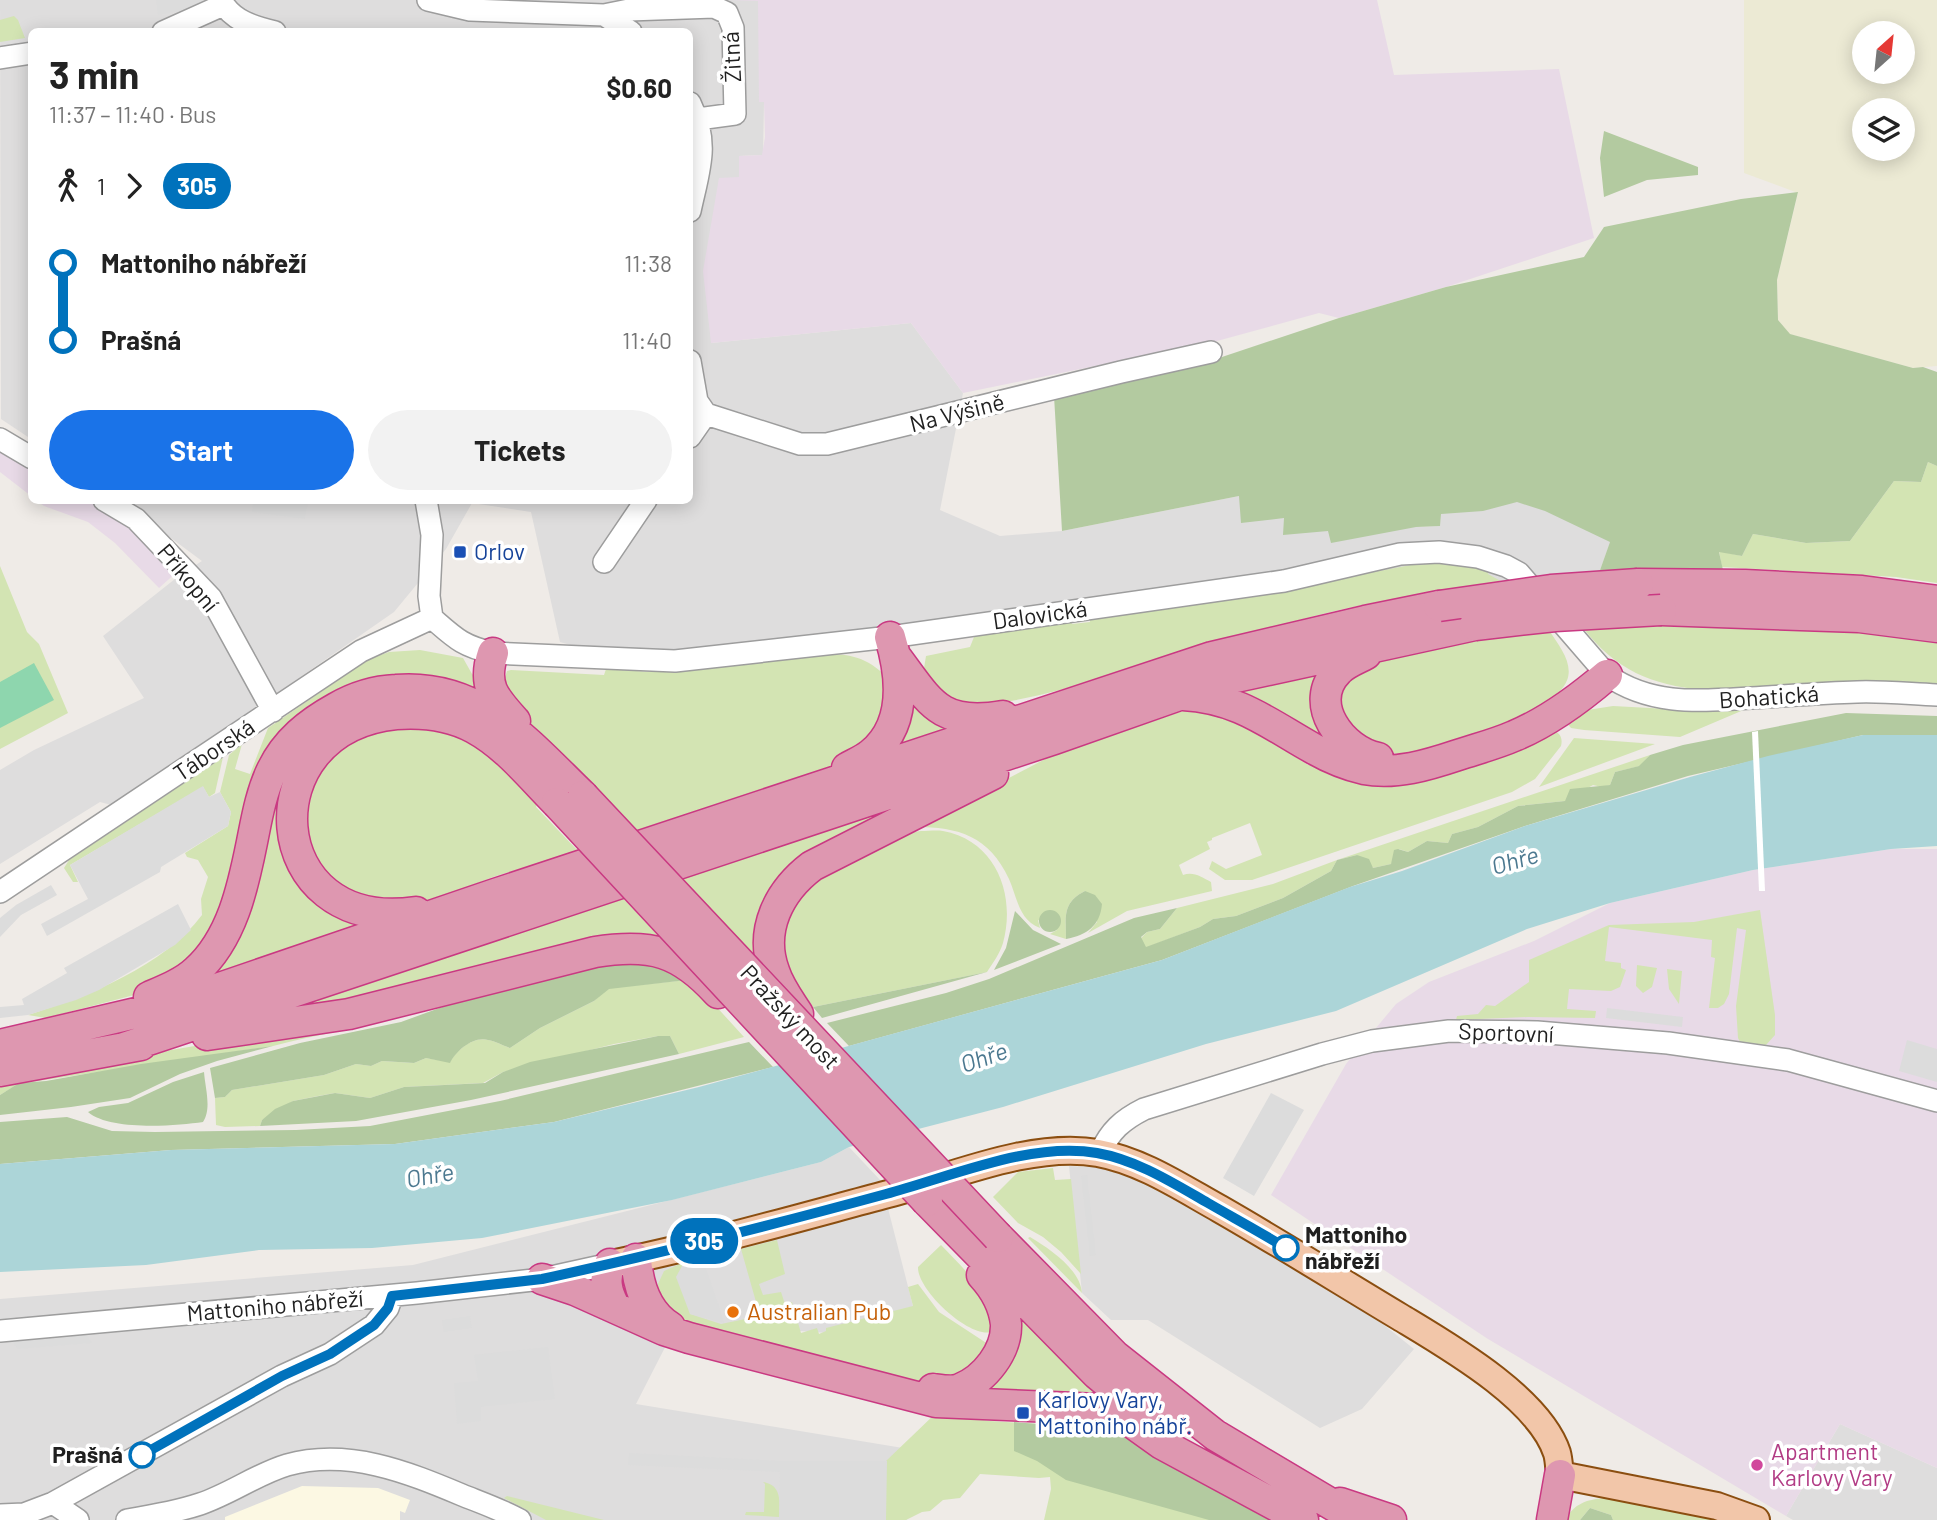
<!DOCTYPE html>
<html lang="en">
<head>
<meta charset="utf-8">
<style>
  :root { --surface:#fff; --page:#f2f2f2; --text:#222; --muted:#767676; --accent:#1a73e8 }
  body { margin:0; font-family:Barlow,sans-serif; background:var(--page); color:var(--text); height:100vh; display:flex; flex-direction:column; font-size:26px; white-space:nowrap }
  * { box-sizing:border-box; margin:0 }
  p { font-size:23px; color:var(--muted) }
  .icon { flex:none; width:38px; height:38px; fill:none; stroke:currentColor; stroke-width:2; stroke-linecap:round; stroke-linejoin:round }
  .map { position:relative; flex:1; overflow:hidden }
  .drawer { position:absolute; left:28px; top:28px; width:665px; height:476px; display:flex; flex-direction:column; background:var(--surface); border-radius:10px; box-shadow:0 4px 18px #0003 }
  .drawer>* { flex:none }
  .badge { padding:0 14px; border-radius:23px; font-size:24px; line-height:46px }
  .needle { width:46px; rotate:27deg }
  .tools { position:absolute; left:1852px; top:21px; display:grid; gap:14px }
  .tools a { display:grid; place-items:center; width:63px; height:63px; border-radius:50%; background:var(--surface); box-shadow:0 4px 18px #0003; font-size:35px }
  .map>.badge { position:absolute; translate:-50% -50%; box-shadow:0 0 0 4px #fff }
  .legs { display:flex; align-items:center; gap:10px; height:77px; padding:0 21px; font-size:23px }
  .legs p { margin-inline-start:auto }
  .overview { display:flex; align-items:center; justify-content:space-between; height:119px; padding:0 21px }
  h1 { font-size:38px; font-weight:700; line-height:52px }
  .primary-button { display:flex; gap:14px; margin-top:auto; padding:14px 21px }
  .primary-button a { flex:1; height:80px; border-radius:42px; background:var(--accent); color:#fff; font-size:28px; font-weight:700; line-height:80px; text-align:center }
  .primary-button a+a { background:var(--page); color:var(--text) }
  ul { padding:0 21px; list-style:none }
  li { display:flex; align-items:center; gap:24px; height:77px; font-size:26px }
  li i { display:grid; place-items:center; width:10px; height:100%; margin:0 9px; background:currentColor }
  li i::after { content:''; width:18px; height:18px; margin:-9px; border:5px solid; border-radius:50%; background:var(--surface) }
  li p { margin-inline-start:auto }
  li:first-child i { background:linear-gradient(#0000 50%,currentColor 0) }
  li:last-child i { background:linear-gradient(currentColor 50%,#0000 0) }
  .map>svg:first-child { display:block }
</style>
</head>
<body>
<div class="map">
<svg width="1937" height="1520" viewBox="0 0 1937 1520">
  <rect width="100%" height="100%" fill="#efebe7"/>
  <!-- residential -->
  <path fill="#dedddd" d="M0 0H759V101L764 102 763 155 739 156V178H719L711 343 911 323 963 393 940 510 1000 536 1062 531 1239 496 1416 527 1440 526 1441 496 1515 489 1619 518 1599 573 1486 588H1290L677 675 560 642 531 512 472 503 446 549 394 612 115 806 100 802 0 864V770L34 750 144 698 103 636 180 575 202 561 121 501 690 500V32H32L31 439 1 419Z
    M849 1147 881 1181 914 1310 828 1333 678 1322 636 1404 909 1449 907 1520H0V1299L413 1265 821 1162Z
    M1069 1166 1105 1168 1139 1180 1344 1293 1414 1349 1362 1409 1320 1428 1148 1320H1111L1082 1293Z
    M1840 1424 1937 1468V1520H1793L1786 1516Z"/>
  <!-- industrial -->
  <path fill="#e8dae7" d="M729 0H1377L1394 75 1559 69 1594 238 1446 287 1339 318 1319 313 1217 341 963 393 911 323 711 343 703 271 719 178 739 177V156L762 155 765 137 764 102H759L758 1Z
    M0 445 31 466V496L0 472Z
    M37 501H95L109 507 178 571 159 588 115 543 88 522 44 506Z
    M1891 849H1937V1468L1840 1424 1786 1516 1488 1339 1271 1195 1346 1064 1396 1004 1429 982 1534 941 1610 903 1753 870Z"/>
  <!-- education -->
  <path fill="#fcf8e3" d="M302 1486 378 1488 410 1500 405 1513 400 1511V1520H225V1517Z"/>
  <!-- farmland -->
  <path fill="#ecead4" fill-rule="evenodd" d="M1744 0H1937V366L1913 368 1789 334 1778 320 1777 280 1798 193 1744 173ZM1864 33H1902V72H1864ZM1864 110H1902V149H1864Z"/>
  <!-- grass -->
  <path fill="#d3e4b3" d="M14 16 18 20 25 38 0 42V20Z
    M1928 462 1937 466V583L1896 577 1722 567 1719 551 1742 556 1753 534 1806 543 1850 541 1894 481 1921 482Z
    M1437 560 1490 569 1488 574 1508 585C1470 590 1431 594 1392 600 1323 610 1254 634 1186 652 1110 673 1034 706 954 706L923 674 926 656 970 647 976 632 1071 619 1072 624 1090 622V616L1290 588Z
    M0 566 27 632 39 644 68 713 0 749Z
    M1685 624H1803L1937 638V687L1703 690C1651 685 1616 670 1583 628Z
    M1549 630C1561 649 1580 670 1560 691L1562 695 1539 713 1443 749 1403 754 1388 753 1341 723 1340 679 1351 669 1434 643Z
    M420 650 463 658 476 681 489 699 301 721 203 951 138 994 46 1018 28 1015C88 996 164 966 202 915L201 899 208 877 198 860 187 857 185 853 228 826 231 812 220 792 229 755 242 744 235 769 250 774 268 728 369 659 389 652Z
    M819 654C848 654 862 655 884 674V723L836 765 635 831 581 780 500 694 507 671 511 670 604 675 606 669 651 672Z
    M1316 673 1318 676 1342 751 1241 692Z
    M908 699 951 730 892 751Z
    M1613 706 1687 710 1746 709 1680 737 1584 730 1571 728 1567 723 1581 711Z
    M1189 709H1220L1308 765 1320 762 1352 773 1553 730C1560 733 1563 738 1561 746L1535 779 1512 792 1252 880H1225L1209 869 1212 861 1226 869 1262 855 1250 823 1212 838V840L1207 842 1210 849 1179 865 1183 875C1193 871 1202 877 1211 882L1212 891 1127 911 1088 933 1097 922 1085 891C1062 903 1066 916 1066 939L1050 934 1057 930 1038 920 1040 928C1019 921 1017 897 1009 879 989 836 959 827 915 827L1051 756Z
    M370 710 284 816 360 926 212 977 266 817 293 754Z
    M368 728H447L487 753 538 802 536 807 578 851 493 877 435 900 409 906H390L330 881 303 837 310 776Z
    M1574 738 1655 744 1539 787Z
    M1650 755 1640 766 1615 772 1610 785 1602 787 1593 785 1565 801 1518 806 1478 827 1452 834 1448 843 1427 841 1408 852 1399 849 1391 864 1373 868 1357 855 1337 860 1331 871 1283 898 1236 916 1213 919 1200 927 1145 948 1141 938 1147 932 1160 929 1177 908 1273 884 1337 860Z
    M223 757 215 793 209 797 203 787 70 865 78 882H73L64 868 69 860Z
    M968 778 816 850 757 962 677 875Z
    M921 831C928 831 937 830 943 831 997 841 1016 896 1003 943 1000 953 993 963 987 972L813 1007 788 971 781 943 784 921 810 882 906 833Z
    M620 895 663 941 380 1000 269 1013Z
    M1760 910 1775 1015V1035L1766 1045 1740 1042 1738 1038 1736 1006 1746 930 1737 928 1729 994 1724 1004 1718 1008H1709L1715 958 1711 957 1712 940 1609 927 1605 961 1621 963V968L1626 970 1620 987 1611 991 1569 989 1567 1009 1596 1011 1595 1018 1528 1017 1456 1020 1457 1016 1478 1014 1486 1005 1495 1006 1529 982V960L1609 925 1694 922Z
    M1637 965 1657 968 1652 987 1643 993 1636 986Z
    M1667 969 1682 971 1679 1004 1669 989Z
    M687 980 713 1003 744 1037 679 1054 670 1036H658L614 1044 503 1072 483 1083 404 1087 370 1098 335 1093 318 1096 293 1101 262 1120 260 1126 225 1127 216 1125 215 1098 225 1097 232 1090 324 1075 356 1064 371 1066 382 1061 414 1063 426 1058 450 1062C456 1051 473 1036 488 1040 495 1041 502 1045 510 1048L540 1028 594 1001 608 988Z
    M427 1006C377 1027 325 1032 273 1046L18 1084 0 1095V1084L142 1055Z
    M1053 1168 1055 1180 1071 1179 1081 1274 1061 1252 1043 1237 1018 1223 993 1197 1018 1172Z
    M1030 1237C1050 1249 1080 1269 1082 1293L1028 1238Z
    M777 1240 785 1274 759 1284 763 1295 781 1292 785 1304 792 1302 801 1333 817 1328 819 1334 826 1331V1328L913 1306 908 1287 918 1284 939 1312 994 1348 990 1356 938 1385 899 1379 684 1326 659 1296 658 1284 664 1271 691 1259 688 1264 682 1266 690 1314 721 1324 760 1316 741 1249Z
    M941 1245C964 1269 994 1295 991 1332 969 1338 917 1290 918 1267Z
    M1016 1312 1099 1394 1097 1397 976 1390Z
    M936 1413 990 1421 1038 1424 1048 1418 1078 1416 1280 1520H1044L1051 1489 1050 1477 1039 1478 980 1474 960 1498 943 1500 930 1511 922 1512 906 1520H886V1461Z
    M763 1482C782 1485 780 1502 779 1517L745 1515 746 1512H764L765 1484Z
    M507 1496 604 1520H546L504 1498Z
    M1604 1498 1627 1499 1728 1520H1613L1611 1515 1590 1508 1580 1520H1565C1575 1503 1586 1500 1604 1498Z"/>
  <!-- forest -->
  <path fill="#b3caa0" d="M1604 131 1698 167V175L1647 180 1604 197 1600 158Z
    M1798 192 1777 280 1778 320 1790 334 1913 368 1923 367 1937 372V466L1928 462 1921 482 1894 481 1850 541 1806 543 1753 534 1742 556 1719 552 1723 570 1599 573 1610 542 1545 511 1517 502 1483 511 1441 514 1440 526 1416 527 1331 543 1328 531 1283 535 1284 518 1241 523 1239 496 1062 531 1054 396 1213 360 1339 318 1446 287 1584 257 1604 227 1741 199Z
    M1846 713 1937 716V735H1863L1688 776 1525 826 1353 886 1162 960 849 1046 827 1023 946 993 989 979 1134 918 1177 908 1160 929 1147 932 1141 937 1146 947 1200 927 1213 919 1236 916 1283 898 1331 871 1337 860 1357 855 1369 859 1373 868 1391 864 1394 850 1398 849 1408 852 1427 841 1448 843 1452 834 1478 827 1518 806 1565 801 1570 789 1610 785 1615 772 1639 766 1650 755 1683 745Z
    M1085 891 1095 895 1102 904C1100 926 1087 935 1066 939 1066 916 1062 903 1085 891Z
    M1039 921a11 11 0 1 1 22 0a11 11 0 1 1-22 0Z
    M1015 911 1033 930 1061 944 994 970 1006 948Z
    M619 960 654 964 687 980 609 989 594 1001 540 1028 510 1048C502 1045 495 1041 488 1040 473 1036 456 1051 450 1063L426 1058 414 1063 382 1061 371 1066 356 1064 324 1075 232 1090 225 1097 215 1098 210 1068 300 1043 401 1022 467 998Z
    M987 972 822 1018 813 1007Z
    M658 1036H670L679 1054 471 1100 356 1121 260 1126 262 1120 275 1109 293 1101 335 1093 370 1098 404 1087 485 1083 503 1072 530 1062Z
    M749 1042 773 1067 554 1122 395 1144 171 1150 0 1164V1122L67 1117 112 1131 155 1132 296 1130 370 1126 500 1101Z
    M273 1046 217 1061 180 1074 130 1098 71 1107 0 1115V1095L19 1083 46 1081 141 1064Z
    M204 1072C205 1087 212 1109 203 1122 175 1126 110 1131 88 1112L99 1107 128 1103 173 1082Z
    M1050 1418 1102 1422 1216 1490 1271 1520H1209L1066 1480 1037 1461 1014 1451V1422L1038 1424Z
    M1590 1508 1611 1515 1613 1520H1580Z"/>
  <!-- pitch -->
  <path fill="#8ed6ae" d="M34 663 54 700 0 728V682Z"/>
  <!-- parking -->
  <path fill="#dcdcdc" d="M156 0H203L204 7 158 15Z
    M253 501V500L308 501 305 519 252 512Z
    M203 786 209 797 220 792 231 812 228 826 161 867 160 872 47 936 41 924 88 899 70 865Z
    M51 885 57 895 21 915 0 937V918L16 905Z
    M178 904 191 930 175 945 99 990 76 1000 28 1015 0 1018V1007L24 1005 22 999 67 973 64 968Z
    M1607 1008 1683 1017 1682 1027 1606 1018Z
    M1907 1040 1937 1049V1082L1899 1071Z
    M1271 1093 1304 1110 1254 1196 1223 1178Z
    M1087 1175 1096 1255 1090 1256 1081 1176Z
    M703 1260 719 1306 724 1323 690 1314 676 1277 682 1266Z
    M470 1316 472 1328 444 1332 442 1320Z
    M83 1330 92 1343 18 1349 8 1337Z
    M548 1347 555 1399 481 1407V1421L457 1424 454 1383 478 1381 474 1355Z
    M629 1453 781 1461H887L886 1520H779L780 1472 628 1465Z"/>
  <!-- water -->
  <path fill="#acd5d8" d="M1863 735H1937V846L1891 849 1753 870 1610 903 1527 929 1336 1011 1206 1044 1003 1107 849 1147 821 1162 672 1200 482 1238 372 1248 259 1250 146 1265 0 1272V1164L171 1150 395 1144 554 1122 699 1087 1162 960 1350 887 1402 871 1525 826 1690 777 1768 756Z"/>
  <!-- pier -->
  <path fill="#fff" d="M1758 731 1765 891H1759L1752 732Z"/>
  <g fill="none" stroke-linecap="round" stroke-linejoin="round">
    <defs>
      <path id="minor" d="M221 0C232 21 254 27 275 32
        M428 0 470 10 604 15 629 10 714 7 727 13 733 28 735 114 698 119
        M604 15 631 32
        M163 32 223 5
        M0 58 32 53
        M690 103C710 144 699 169 690 211
        M690 361 697 401 706 414 800 444H827L1121 372 1211 352
        M690 437 706 414
        M0 439 32 458
        M104 500 136 519 211 598 273 711
        M426 500 432 535 429 596 432 618
        M604 562 646 500
        M432 618C455 638 462 646 493 653L675 661 890 637 1284 581 1400 554 1439 552 1478 557 1506 566 1519 573 1607 675C1651 706 1699 701 1751 698 1786 696 1822 693 1857 692 1883 691 1911 694 1937 695
        M0 892 361 651 432 618
        M1100 1153C1110 1131 1122 1120 1144 1109L1322 1054 1372 1041 1449 1031 1537 1032 1668 1043 1788 1060 1937 1101
        M0 1331 417 1293 542 1279 610 1264
        M53 1503 78 1520
        M0 1515 24 1514 53 1503 282 1376 330 1354 374 1325 388 1308 392 1296
        M127 1520C152 1516 176 1512 200 1504 230 1494 257 1474 287 1465 348 1448 407 1472 462 1495 482 1503 502 1510 520 1520"/>
      <path id="major" d="M616 1263C707 1244 798 1218 888 1194 951 1177 1033 1141 1098 1153 1142 1161 1182 1188 1220 1209 1281 1244 1340 1281 1400 1317 1448 1346 1539 1398 1557 1453 1559 1460 1559 1468 1560 1475L1717 1506 1756 1520"/>
      <path id="highway" d="M1638 584 1745 585 1862 591 1937 601
        M1661 610 1859 617 1937 627
        M493 653C482 685 494 698 515 721
        M1366 654C1357 659 1345 663 1338 671 1306 703 1342 751 1378 758
        M896 657C930 702 939 727 1003 716
        M1183 695C1239 698 1269 724 1314 749 1330 758 1347 765 1364 769 1396 775 1428 765 1458 755 1476 749 1496 744 1514 736 1548 722 1579 699 1607 675
        M847 768C854 764 864 760 871 754 907 725 902 677 890 637
        M416 912C261 935 248 729 396 714 423 712 450 715 474 728 507 746 531 777 557 803
        M149 997C165 990 183 983 196 971 232 939 243 887 252 842 257 817 261 793 272 770 286 741 309 723 336 708 355 697 374 691 396 690 480 683 528 743 583 796
        M798 1014C789 1000 779 987 774 971 759 930 779 891 812 866L993 774
        M207 1035 349 1014 595 952C651 943 680 951 718 993
        M0 1045 170 1005 495 894 1212 657 1365 621 1439 606
        M124 1048 1054 739 1222 680 1475 625
        M0 1071 141 1045
        M927 1201 1097 1374 1154 1421
        M998 1237 1115 1356 1215 1435 1358 1520
        M636 1259C638 1286 646 1312 670 1327
        M610 1264C604 1279 606 1291 614 1306
        M542 1279 575 1290 664 1330 689 1338 936 1402 1099 1409 1127 1419 1162 1444 1303 1520
        M933 1389C941 1390 953 1392 960 1389 985 1379 1007 1351 1006 1324 1004 1306 994 1288 982 1275
        M1340 1503 1391 1520
        M1552 1520 1560 1475"/>
    </defs>
    <!-- minor casing -->
    <use href="#minor" stroke="#9d9d9d" stroke-width="24"/>
    <!-- major casing -->
    <use href="#major" stroke="#8b4e10" stroke-width="30"/>
    <!-- highway casing -->
    <use href="#highway" stroke="#c93982" stroke-width="33"/>
    <!-- minor -->
    <use href="#minor" stroke="#fff" stroke-width="21"/>
    <!-- major -->
    <use href="#major" stroke="#f2c6a9" stroke-width="26"/>
    <!-- highway -->
    <use href="#highway" stroke="#de97b0" stroke-width="30"/>
    <defs>
      <path id="highway-bridge" d="M1439 606 1551 590 1638 584
        M1475 625 1555 616 1661 610
        M583 796 998 1237
        M557 803 927 1201"/>
    </defs>
    <!-- highway-bridge casing -->
    <use href="#highway-bridge" stroke="#c93982" stroke-width="33" stroke-linecap="butt"/>
    <!-- highway-bridge -->
    <use href="#highway-bridge" stroke="#de97b0" stroke-width="30"/>
  </g>
  <g fill="none" stroke-linecap="round" stroke-linejoin="round">
    <defs>
      <path id="line-1" d="M142 1455 282 1376 330 1354 374 1325 388 1308 392 1296 542 1279C658 1254 772 1225 886 1194 950 1177 1032 1141 1097 1153 1137 1160 1173 1183 1208 1203 1234 1218 1260 1232 1286 1248"/>
    </defs>
    <!-- line-1 casing -->
    <use href="#line-1" stroke="#fff" stroke-width="16"/>
    <!-- line-1 -->
    <use href="#line-1" stroke="#0072bc" stroke-width="10"/>
  </g>
  <!-- markers -->
  <g fill="#1a4fb4" stroke="#fff" stroke-width="2.5">
    <rect x="453" y="545" width="14" height="14" rx="3.5"/>
    <rect x="1016" y="1406" width="14" height="14" rx="3.5"/>
  </g>
  <g fill="#fff" stroke="#0072bc" stroke-width="3.5">
    <circle cx="1286" cy="1248" r="12"/>
    <circle cx="142" cy="1455" r="12"/>
  </g>
  <circle fill="#e8710a" stroke="#fff" stroke-width="2.5" cx="733" cy="1312" r="7"/>
  <circle fill="#d1479c" stroke="#fff" stroke-width="2.5" cx="1757" cy="1465" r="7"/>
  <g text-anchor="middle" stroke-width="7" stroke-linejoin="round" paint-order="stroke">
    <!-- street labels -->
    <g font-size="23" fill="#202020" stroke="#fff">
      <text transform="translate(732 57) rotate(-93)" y="8">Žitná</text>
      <text transform="translate(957 413) rotate(-14)" y="8">Na Výšině</text>
      <text transform="translate(188 578) rotate(50)" y="8">Příkopní</text>
      <text transform="translate(1040 615) rotate(-8)" y="8">Dalovická</text>
      <text transform="translate(1769 697) rotate(-4)" y="8">Bohatická</text>
      <text transform="translate(214 750) rotate(-34)" y="8">Táborská</text>
      <text transform="translate(790 1017) rotate(47)" y="8">Pražský most</text>
      <text transform="translate(1506 1033) rotate(2)" y="8">Sportovní</text>
      <text transform="translate(275 1306) rotate(-5)" y="8">Mattoniho nábřeží</text>
    </g>
    <!-- transit labels -->
    <g font-size="23" fill="#164399" stroke="#fff" text-anchor="start">
      <text x="474" y="560">Orlov</text>
      <text x="1037" y="1408">Karlovy Vary,<tspan x="1037" dy="26">Mattoniho nábř.</tspan></text>
    </g>
    <!-- stop labels -->
    <g font-size="23" font-weight="bold" fill="#202020" stroke="#fff" text-anchor="start">
      <text x="1305" y="1243">Mattoniho<tspan x="1305" dy="26">nábřeží</tspan></text>
      <text x="123" y="1463" text-anchor="end">Prašná</text>
    </g>
    <!-- food labels -->
    <g font-size="23" fill="#c56008" stroke="#fff" text-anchor="start">
      <text x="747" y="1320">Australian Pub</text>
    </g>
    <!-- hotel labels -->
    <g font-size="23" fill="#b23c85" stroke="#fff" text-anchor="start">
      <text x="1771" y="1460">Apartment<tspan x="1771" dy="26">Karlovy Vary</tspan></text>
    </g>
    <!-- water labels -->
    <g font-size="24" font-style="italic" fill="#4c7990" stroke="#fff">
      <text transform="translate(1515 861) rotate(-16)" y="8">Ohře</text>
      <text transform="translate(984 1058) rotate(-19)" y="8">Ohře</text>
      <text transform="translate(430 1176) rotate(-10)" y="8">Ohře</text>
    </g>
  </g>
</svg>
<div class="tools">
<a><svg class="needle" viewBox="-14 -14 28 28"><path d="M0-13l5 13h-10z" fill="#e53935"/><path d="M0 13l5-13h-10z" fill="#767676"/></svg></a>
<a><svg class="icon" aria-label="layers" viewBox="0 0 24 24"><path d="M12 4l9 5-9 5-9-5zM3 14l9 5 9-5"/></svg></a>
</div>
<b class="badge" style="left:704px;top:1241px;background:#0072bc;color:#fff">305</b>
<section class="drawer">
<div class="overview"><div><h1>3 min</h1><p>11:37 – 11:40 · Bus</p></div><b>$0.60</b></div>
<div class="legs"><svg class="icon" aria-label="walk" viewBox="0 0 24 24"><circle cx="13" cy="4" r="2"/><path d="M13 8l-2 6 4 7M11 14l-3 7M7 12l3-4h3l4 4"/></svg>1<svg class="icon" aria-label="forward" viewBox="0 0 24 24"><path d="M9 5l7 7-7 7"/></svg><b class="badge" style="background:#0072bc;color:#fff">305</b></div>
<ul>
<li><i style="color:#0072bc"></i><b>Mattoniho nábřeží</b><p>11:38</p></li>
<li><i style="color:#0072bc"></i><b>Prašná</b><p>11:40</p></li>
</ul>
<div class="primary-button"><a>Start</a><a>Tickets</a></div>
</section>
</div>
</body>
</html>
